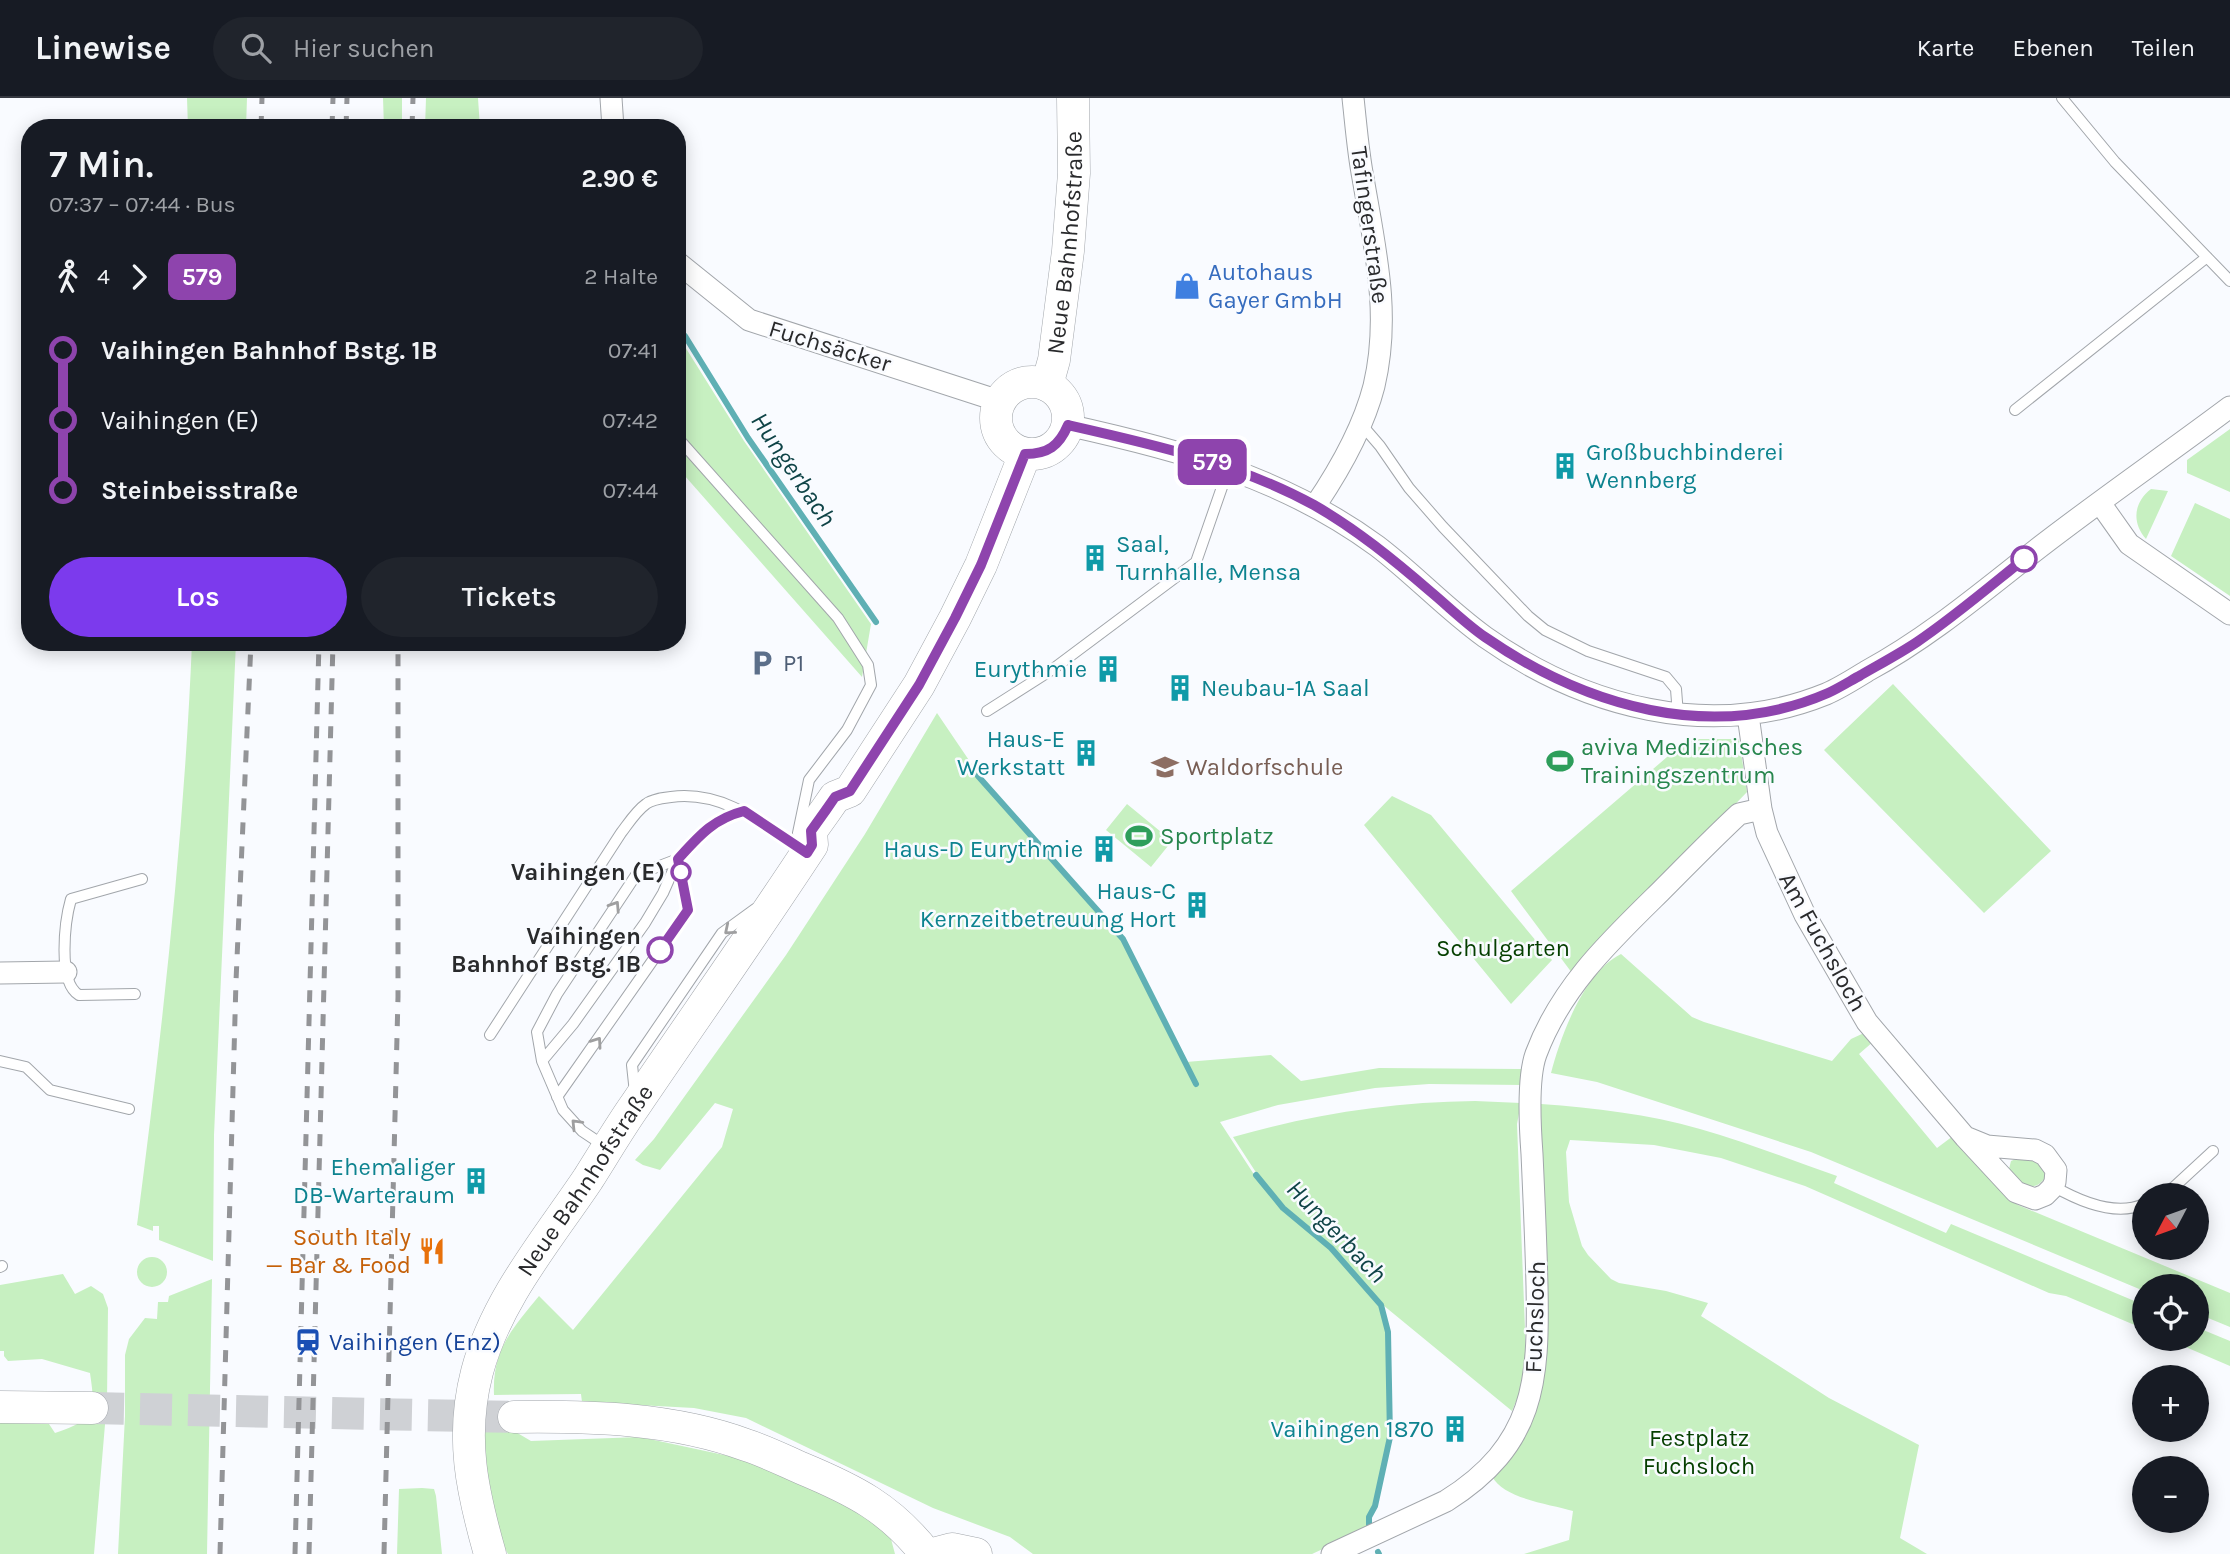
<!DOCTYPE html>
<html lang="de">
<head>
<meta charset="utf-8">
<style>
  :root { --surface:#171b24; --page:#20242c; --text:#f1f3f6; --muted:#9ea1a6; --line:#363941; --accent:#7c3aed }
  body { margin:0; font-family:Karla,sans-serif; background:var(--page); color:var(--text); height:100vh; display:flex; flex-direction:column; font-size:26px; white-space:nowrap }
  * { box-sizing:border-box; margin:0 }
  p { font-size:23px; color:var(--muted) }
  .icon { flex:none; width:38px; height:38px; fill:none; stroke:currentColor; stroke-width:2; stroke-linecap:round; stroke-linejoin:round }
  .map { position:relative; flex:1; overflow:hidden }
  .side { position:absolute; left:21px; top:21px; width:665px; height:532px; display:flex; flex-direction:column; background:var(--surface); border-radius:28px; box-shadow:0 4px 18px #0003 }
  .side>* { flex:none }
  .badge { padding:0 14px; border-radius:10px; font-size:24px; line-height:46px }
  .needle { width:46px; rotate:229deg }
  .buttons { position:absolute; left:2132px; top:1085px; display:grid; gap:14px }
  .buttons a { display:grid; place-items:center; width:77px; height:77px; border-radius:50%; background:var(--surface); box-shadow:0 4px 18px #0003; font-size:35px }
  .map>.badge { position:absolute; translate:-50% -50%; box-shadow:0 0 0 4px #fff }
  .legs { display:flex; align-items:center; gap:10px; height:77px; padding:0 28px; font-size:23px }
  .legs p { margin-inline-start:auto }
  .headline { display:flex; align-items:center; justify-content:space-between; height:119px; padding:0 28px }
  h1 { font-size:38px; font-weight:600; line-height:52px }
  .action { display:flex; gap:14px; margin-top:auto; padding:14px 28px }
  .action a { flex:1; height:80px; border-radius:42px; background:var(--accent); color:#fff; font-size:28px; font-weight:600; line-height:80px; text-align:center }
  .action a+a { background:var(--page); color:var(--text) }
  ul { padding:0 28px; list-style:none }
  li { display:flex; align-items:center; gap:24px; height:70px; font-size:26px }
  li i { display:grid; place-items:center; width:10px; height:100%; margin:0 9px; background:currentColor }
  li i::after { content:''; width:18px; height:18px; margin:-9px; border:5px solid; border-radius:50%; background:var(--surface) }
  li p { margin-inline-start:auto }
  li:first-child i { background:linear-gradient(#0000 50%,currentColor 0) }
  li:last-child i { background:linear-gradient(currentColor 50%,#0000 0) }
  header { display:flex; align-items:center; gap:42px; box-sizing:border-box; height:98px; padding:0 35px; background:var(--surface); border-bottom:2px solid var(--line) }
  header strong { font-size:33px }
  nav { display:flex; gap:38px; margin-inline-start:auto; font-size:24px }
  .search { width:490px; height:63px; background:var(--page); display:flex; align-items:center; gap:18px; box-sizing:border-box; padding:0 24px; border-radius:38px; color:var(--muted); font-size:26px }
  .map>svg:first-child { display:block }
</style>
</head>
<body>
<header>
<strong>Linewise</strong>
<div class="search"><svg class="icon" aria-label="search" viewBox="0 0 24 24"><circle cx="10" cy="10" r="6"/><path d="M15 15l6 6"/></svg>Hier suchen</div>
<nav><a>Karte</a><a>Ebenen</a><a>Teilen</a></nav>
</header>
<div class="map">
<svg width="2230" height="1456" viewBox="0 0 2230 1456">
  <rect width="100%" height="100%" fill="#f9fbff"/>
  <!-- green -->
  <path fill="#c7f0c1" d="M187 0H247L246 30H188Z
    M383 0H402V30H384Z
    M426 0H478L480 30H425Z
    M677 236 744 343 871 526 862 579 677 369Z
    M2230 331V394L2187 375V362Z
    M2151 391 2168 393 2146 441C2132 425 2133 405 2151 391Z
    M2195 405 2230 421V498L2171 458Z
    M192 544H236L214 1037 213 1163 159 1142V1128H153V1133L137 1127C162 934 184 739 192 544Z
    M1893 586 2051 753 1984 815 1824 652Z
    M937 615 979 677 1124 841 1186 964 1271 957 1301 983 1379 970 1521 971 1523 987 1429 986 1375 990 1278 1007 1220 1024 1255 1078 1282 1111 1329 1151 1380 1207 1387 1234 1388 1339 1373 1408 1367 1419 1368 1430 1312 1456H1033L1010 1439 933 1410 746 1320 694 1310 582 1304 581 1296 494 1297C492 1252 512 1231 539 1198L573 1232 722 1049 733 1011 715 1005 660 1072 643 1067 635 1062 654 1041 786 857 865 736Z
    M1688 641H1739L1747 694 1572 875 1511 793Z
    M1392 698 1431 717 1552 862 1511 906 1364 727Z
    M1127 706 1172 743 1151 769 1106 732Z
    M1621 856 1692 919 1704 924 1832 963 1851 941 1864 935 1874 943 1859 956 1937 1050 1953 1038 2010 1102 2018 1107 2230 1195V1229L2196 1215V1188H2144V1193L1811 1054 1597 984 1551 975C1561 937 1584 874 1621 856Z
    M1475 1003 1521 1005 1517 1026 1526 1257 1520 1294 1512 1313 1383 1207 1331 1149 1284 1109 1257 1076 1233 1039C1313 1016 1392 1004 1475 1003Z
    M1541 1006C1595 1010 1648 1016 1700 1031 1746 1044 1791 1062 1837 1078L1834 1085 1946 1135 1951 1126 2144 1207V1231L2066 1198 2049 1195 1805 1088 1721 1060 1654 1047 1570 1042 1566 1054 1569 1104 1582 1148 1588 1157 1611 1181 1619 1185 1666 1193 1708 1205 1701 1218 1829 1300 1919 1347 1900 1440 1927 1456H1524L1569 1442 1573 1413C1550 1406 1503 1401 1492 1378L1525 1335 1542 1115Z
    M2018 1060 2035 1061 2044 1070 2045 1080C2031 1098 2020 1083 2009 1071L2011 1063Z
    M137 1174a15 15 0 1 1 30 0a15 15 0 1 1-30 0Z
    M63 1176 75 1196 91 1188 103 1196 108 1210 107 1303 94 1456H0V1319L45 1320 55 1335C95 1321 96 1316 90 1275L42 1261 8 1263 4 1258V1253H0V1187Z
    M212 1181 207 1456H118L125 1318V1257L129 1241 145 1220 157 1221 158 1204H168L169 1198Z
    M2196 1229 2230 1243V1268L2167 1241H2196Z
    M485 1316 531 1343 640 1339 738 1360 831 1398 868 1417 891 1441 895 1456H508L499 1440 481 1367Z
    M422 1390 434 1391 436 1398 442 1456H397L399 1391Z"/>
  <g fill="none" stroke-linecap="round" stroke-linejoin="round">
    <!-- stream -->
    <path stroke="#5fb0b4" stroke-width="6" d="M677 228H678
      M685 238 748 340 876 524
      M978 678 1123 841 1196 986
      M1256 1077 1283 1110 1331 1150 1381 1207 1388 1234 1390 1339 1375 1408 1369 1419V1427
      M1378 1454 1379 1456"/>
    <!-- secondary-tunnel -->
    <path stroke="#cfd1d5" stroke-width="32" stroke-dasharray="32 16" stroke-linecap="butt" d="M92 1310 514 1319"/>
    <defs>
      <path id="service" d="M2062 0 2115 64 2230 183
        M2015 312 2207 159
        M1361 326 1380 348 1409 390 1443 429 1528 518 1545 532 1588 553 1666 579 1676 591 1678 617
        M677 339 838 520 868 567 871 587 847 632 809 682 798 735
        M987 613 1053 571 1196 464 1229 369
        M135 896 79 897C57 884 65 822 71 801L142 781
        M490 937 621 735C628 726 636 713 646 706 652 701 663 700 671 699 723 692 763 726 803 753
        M0 963 26 969 50 992 129 1011
        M542 963 573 926 645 825 663 795 678 761 715 724 727 718 744 713
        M635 995 632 967 722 835 755 811
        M557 999 688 812 678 761
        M606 1049 582 1033 563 1012 542 963 537 934 557 896 636 777 678 761
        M2053 1088C2079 1103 2115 1119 2144 1106
        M2160 1097 2174 1089 2213 1053
        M0 1169 2 1168"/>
      <path id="minor" d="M611 0 613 30
        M677 164 749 222 999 303
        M1067 327C1180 352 1283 379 1377 448 1414 476 1446 511 1485 539 1584 609 1710 643 1826 596 1840 590 1854 581 1867 573 1928 540 1981 495 2036 452 2099 403 2166 357 2230 309
        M2100 405 2129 446 2230 516
        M1315 408C1340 371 1363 331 1374 288 1391 216 1375 151 1363 80 1358 54 1356 27 1353 0
        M1748 617 1761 711 1767 735 1805 817 1867 924 1965 1039 2016 1094 2035 1101 2045 1097 2052 1090 2055 1084 2056 1072 2045 1057 2035 1052 1987 1048 1965 1039
        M0 875 66 874
        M1332 1456 1446 1403C1535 1347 1539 1284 1537 1188 1536 1144 1534 1100 1532 1056 1530 1029 1527 981 1536 956 1561 889 1610 843 1660 794 1686 768 1712 741 1739 716L1761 711"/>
      <g id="secondary">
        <circle cx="1032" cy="320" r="36"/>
        <path id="s1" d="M1047 287 1054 262 1068 153 1074 75 1073 0"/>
        <path d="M0 1309 92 1310"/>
        <path d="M514 1319C591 1318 673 1320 746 1347 765 1353 783 1362 801 1370 854 1392 890 1410 926 1456"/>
        <path id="s2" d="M490 1456C472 1393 460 1339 477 1274 496 1202 547 1142 588 1081 604 1056 619 1030 636 1006 695 919 755 834 812 747L811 733 826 712 835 699 850 693 919 587 955 520 981 467 1025 356"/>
        <path d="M933 1456 952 1451 976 1456"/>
      </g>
    </defs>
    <!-- service casing -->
    <use href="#service" stroke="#a2a6ab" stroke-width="12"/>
    <!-- minor casing -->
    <use href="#minor" stroke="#a2a6ab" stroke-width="23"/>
    <!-- secondary casing -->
    <use href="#secondary" stroke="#a2a6ab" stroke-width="33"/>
    <!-- service -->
    <use href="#service" stroke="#fff" stroke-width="10"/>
    <!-- minor -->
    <use href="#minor" stroke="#fff" stroke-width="21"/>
    <!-- secondary -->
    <use href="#secondary" stroke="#fff" stroke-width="32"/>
    <!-- rail -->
    <path stroke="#939497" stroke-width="5" stroke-dasharray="12 12" stroke-linecap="butt" d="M261 30 262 0
      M332 30 333 0
      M346 30 347 0
      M412 30 413 0
      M220 1456 236 883 251 544
      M295 1456 319 544
      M309 1456 333 544
      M384 1456 398 899V544"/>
  </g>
  <!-- one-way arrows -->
  <defs><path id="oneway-chevron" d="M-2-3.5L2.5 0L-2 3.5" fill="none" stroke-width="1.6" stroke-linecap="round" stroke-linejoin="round" transform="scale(1.75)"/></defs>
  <g stroke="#9f9fa0">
    <use href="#oneway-chevron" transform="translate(615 808) rotate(-57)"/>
    <use href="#oneway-chevron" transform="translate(729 832) rotate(140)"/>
    <use href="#oneway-chevron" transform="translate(597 944) rotate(-55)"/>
    <use href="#oneway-chevron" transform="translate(576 1026) rotate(-134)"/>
  </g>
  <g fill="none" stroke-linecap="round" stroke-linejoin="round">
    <defs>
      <path id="line-1" d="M660 852 688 812 678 761C699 738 713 721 744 713L807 755 812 747 811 733 826 712 835 699 850 693 919 587 955 520 981 467 1025 356C1048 356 1059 348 1068 327 1152 346 1237 365 1314 407 1356 431 1394 462 1431 494 1449 509 1466 526 1485 539 1585 608 1711 646 1828 595 1839 590 1850 583 1861 577 1880 566 1899 556 1917 544 1954 519 1989 489 2024 461"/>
    </defs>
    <!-- line-1 casing -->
    <use href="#line-1" stroke="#fff" stroke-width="16"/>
    <!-- line-1 -->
    <use href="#line-1" stroke="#8e44ad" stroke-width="10"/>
  </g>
  <!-- icons -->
  <defs>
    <symbol id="shop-bare" viewBox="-9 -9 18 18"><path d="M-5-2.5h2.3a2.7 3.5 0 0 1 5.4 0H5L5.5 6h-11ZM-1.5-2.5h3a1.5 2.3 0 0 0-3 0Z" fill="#3f7fe0" stroke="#f9fbff" stroke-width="2.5" paint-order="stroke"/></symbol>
    <symbol id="building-bare" viewBox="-9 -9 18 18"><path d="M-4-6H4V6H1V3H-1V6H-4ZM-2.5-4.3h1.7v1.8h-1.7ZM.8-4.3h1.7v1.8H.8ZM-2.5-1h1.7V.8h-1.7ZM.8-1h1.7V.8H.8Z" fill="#0f9aa8" stroke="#f9fbff" stroke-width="2.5" paint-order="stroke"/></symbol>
    <symbol id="parking-bare" viewBox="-9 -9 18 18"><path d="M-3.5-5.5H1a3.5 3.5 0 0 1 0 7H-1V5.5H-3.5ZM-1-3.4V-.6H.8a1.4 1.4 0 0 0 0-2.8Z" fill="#5c6f8a" stroke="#f9fbff" stroke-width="2.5" paint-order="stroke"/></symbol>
    <symbol id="stadium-bare" viewBox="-9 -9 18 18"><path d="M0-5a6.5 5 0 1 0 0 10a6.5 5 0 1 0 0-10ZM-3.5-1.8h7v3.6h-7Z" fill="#2e9e5b" stroke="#f9fbff" stroke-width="2.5" paint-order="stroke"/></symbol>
    <symbol id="school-bare" viewBox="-9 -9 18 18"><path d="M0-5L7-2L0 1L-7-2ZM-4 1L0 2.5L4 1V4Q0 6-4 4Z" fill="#8d6e63" stroke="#f9fbff" stroke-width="2.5" paint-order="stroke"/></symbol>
    <symbol id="restaurant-bare" viewBox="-9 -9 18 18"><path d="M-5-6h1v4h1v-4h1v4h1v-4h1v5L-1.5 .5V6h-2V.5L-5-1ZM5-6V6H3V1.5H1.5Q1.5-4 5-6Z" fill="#e8710a" stroke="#f9fbff" stroke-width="2.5" paint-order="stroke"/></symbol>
    <symbol id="station-bare" viewBox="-9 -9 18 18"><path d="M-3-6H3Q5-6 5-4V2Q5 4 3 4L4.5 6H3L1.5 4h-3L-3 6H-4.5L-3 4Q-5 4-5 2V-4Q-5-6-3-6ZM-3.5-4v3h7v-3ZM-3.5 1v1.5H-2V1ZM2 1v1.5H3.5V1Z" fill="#1a4fb4" stroke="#f9fbff" stroke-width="2.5" paint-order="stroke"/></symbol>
  </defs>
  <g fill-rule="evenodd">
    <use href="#shop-bare" x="1168" y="169" width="38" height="38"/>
    <use href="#building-bare" x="1546" y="349" width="38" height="38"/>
    <use href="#building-bare" x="1076" y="441" width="38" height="38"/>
    <use href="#parking-bare" x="743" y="546" width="38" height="38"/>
    <use href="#building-bare" x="1089" y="552" width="38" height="38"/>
    <use href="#building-bare" x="1161" y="571" width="38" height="38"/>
    <use href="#building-bare" x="1067" y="636" width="38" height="38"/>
    <use href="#stadium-bare" x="1541" y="644" width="38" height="38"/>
    <use href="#school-bare" x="1146" y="650" width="38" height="38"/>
    <use href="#stadium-bare" x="1120" y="719" width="38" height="38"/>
    <use href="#building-bare" x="1085" y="732" width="38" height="38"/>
    <use href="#building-bare" x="1178" y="788" width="38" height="38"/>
    <use href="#building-bare" x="457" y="1064" width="38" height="38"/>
    <use href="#restaurant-bare" x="413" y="1134" width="38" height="38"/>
    <use href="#station-bare" x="289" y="1225" width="38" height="38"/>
    <use href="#building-bare" x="1436" y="1312" width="38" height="38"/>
  </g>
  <!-- markers -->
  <g fill="#fff" stroke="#8e44ad" stroke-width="3.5">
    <circle cx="2024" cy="461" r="12"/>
    <circle cx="681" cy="774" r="9"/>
    <circle cx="660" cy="852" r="12"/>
  </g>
  <g text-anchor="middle" stroke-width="5" stroke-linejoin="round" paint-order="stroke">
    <!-- street labels -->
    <g font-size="24" fill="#292a2c" stroke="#f9fbff">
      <text transform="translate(1370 127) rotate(82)" y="8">Tafingerstraße</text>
      <text dy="8" stroke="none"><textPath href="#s1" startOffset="144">Neue Bahnhofstraße</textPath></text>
      <text transform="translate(830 248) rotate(17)" y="8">Fuchsäcker</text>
      <text transform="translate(1823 844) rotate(61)" y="8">Am Fuchsloch</text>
      <text dy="8" stroke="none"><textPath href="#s2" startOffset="406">Neue Bahnhofstraße</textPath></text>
      <text transform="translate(1535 1219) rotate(-88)" y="8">Fuchsloch</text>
    </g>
    <!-- shop labels -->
    <g font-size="24" fill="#366cbe" stroke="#f9fbff" text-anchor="start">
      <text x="1208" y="182">Autohaus<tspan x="1208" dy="28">Gayer GmbH</tspan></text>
    </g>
    <!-- culture labels -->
    <g font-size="24" fill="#0d838f" stroke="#f9fbff" text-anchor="end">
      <text x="1586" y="362" text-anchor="start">Großbuchbinderei<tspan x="1586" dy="28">Wennberg</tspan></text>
      <text x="1116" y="454" text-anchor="start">Saal,<tspan x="1116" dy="28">Turnhalle, Mensa</tspan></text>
      <text x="1087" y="579">Eurythmie</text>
      <text x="1201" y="598" text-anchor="start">Neubau-1A Saal</text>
      <text x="1065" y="649">Haus-E<tspan x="1065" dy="28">Werkstatt</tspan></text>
      <text x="1083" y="759">Haus-D Eurythmie</text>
      <text x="1176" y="801">Haus-C<tspan x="1176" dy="28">Kernzeitbetreuung Hort</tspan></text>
      <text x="455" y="1077">Ehemaliger<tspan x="455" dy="28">DB-Warteraum</tspan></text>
      <text x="1434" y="1339">Vaihingen 1870</text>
    </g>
    <!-- service labels -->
    <g font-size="24" fill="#4e5e75" stroke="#f9fbff" text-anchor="start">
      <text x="783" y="573">P1</text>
    </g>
    <!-- leisure labels -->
    <g font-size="24" fill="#27864d" stroke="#f9fbff" text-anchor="start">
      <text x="1581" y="657">aviva Medizinisches<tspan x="1581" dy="28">Trainingszentrum</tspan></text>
      <text x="1160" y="746">Sportplatz</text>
    </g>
    <!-- education labels -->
    <g font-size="24" fill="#785e54" stroke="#f9fbff" text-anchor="start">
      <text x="1186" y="677">Waldorfschule</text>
    </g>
    <!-- stop labels -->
    <g font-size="24" font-weight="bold" fill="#292a2c" stroke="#f9fbff" text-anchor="end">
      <text x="665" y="782">Vaihingen (E)</text>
      <text x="641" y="846">Vaihingen<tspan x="641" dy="28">Bahnhof Bstg. 1B</tspan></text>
    </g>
    <!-- park labels -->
    <g font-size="24" fill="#053f00" stroke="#f9fbff">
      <text x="1503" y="858">Schulgarten</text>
      <text x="1699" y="1348">Festplatz<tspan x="1699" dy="28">Fuchsloch</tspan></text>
    </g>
    <!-- food labels -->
    <g font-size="24" fill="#c56008" stroke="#f9fbff" text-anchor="end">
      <text x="411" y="1147">South Italy<tspan x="411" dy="28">— Bar &amp; Food</tspan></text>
    </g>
    <!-- transit labels -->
    <g font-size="24" fill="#164399" stroke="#f9fbff" text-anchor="start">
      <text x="329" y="1252">Vaihingen (Enz)</text>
    </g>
    <!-- water labels -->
    <g font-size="26" font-style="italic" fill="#0f4447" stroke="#f9fbff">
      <text transform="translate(794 371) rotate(56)" y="9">Hungerbach</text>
      <text transform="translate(1337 1133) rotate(46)" y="9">Hungerbach</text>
    </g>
  </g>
</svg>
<div class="buttons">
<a><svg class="needle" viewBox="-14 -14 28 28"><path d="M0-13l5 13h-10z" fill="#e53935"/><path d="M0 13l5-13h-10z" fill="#9ea1a6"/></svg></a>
<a><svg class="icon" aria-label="locate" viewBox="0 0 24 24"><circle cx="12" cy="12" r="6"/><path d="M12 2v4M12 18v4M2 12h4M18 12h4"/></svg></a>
<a>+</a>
<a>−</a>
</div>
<b class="badge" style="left:1212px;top:364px;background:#8e44ad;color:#fff">579</b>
<section class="side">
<div class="headline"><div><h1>7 Min.</h1><p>07:37 – 07:44 · Bus</p></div><b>2.90 €</b></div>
<div class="legs"><svg class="icon" aria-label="walk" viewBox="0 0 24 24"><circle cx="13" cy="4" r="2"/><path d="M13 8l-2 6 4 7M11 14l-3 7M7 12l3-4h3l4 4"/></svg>4<svg class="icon" aria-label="forward" viewBox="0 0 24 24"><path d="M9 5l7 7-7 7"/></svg><b class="badge" style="background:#8e44ad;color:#fff">579</b><p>2 Halte</p></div>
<ul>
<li><i style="color:#8e44ad"></i><b>Vaihingen Bahnhof Bstg. 1B</b><p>07:41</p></li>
<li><i style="color:#8e44ad"></i><span>Vaihingen (E)</span><p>07:42</p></li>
<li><i style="color:#8e44ad"></i><b>Steinbeisstraße</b><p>07:44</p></li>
</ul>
<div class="action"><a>Los</a><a>Tickets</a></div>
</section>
</div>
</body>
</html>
